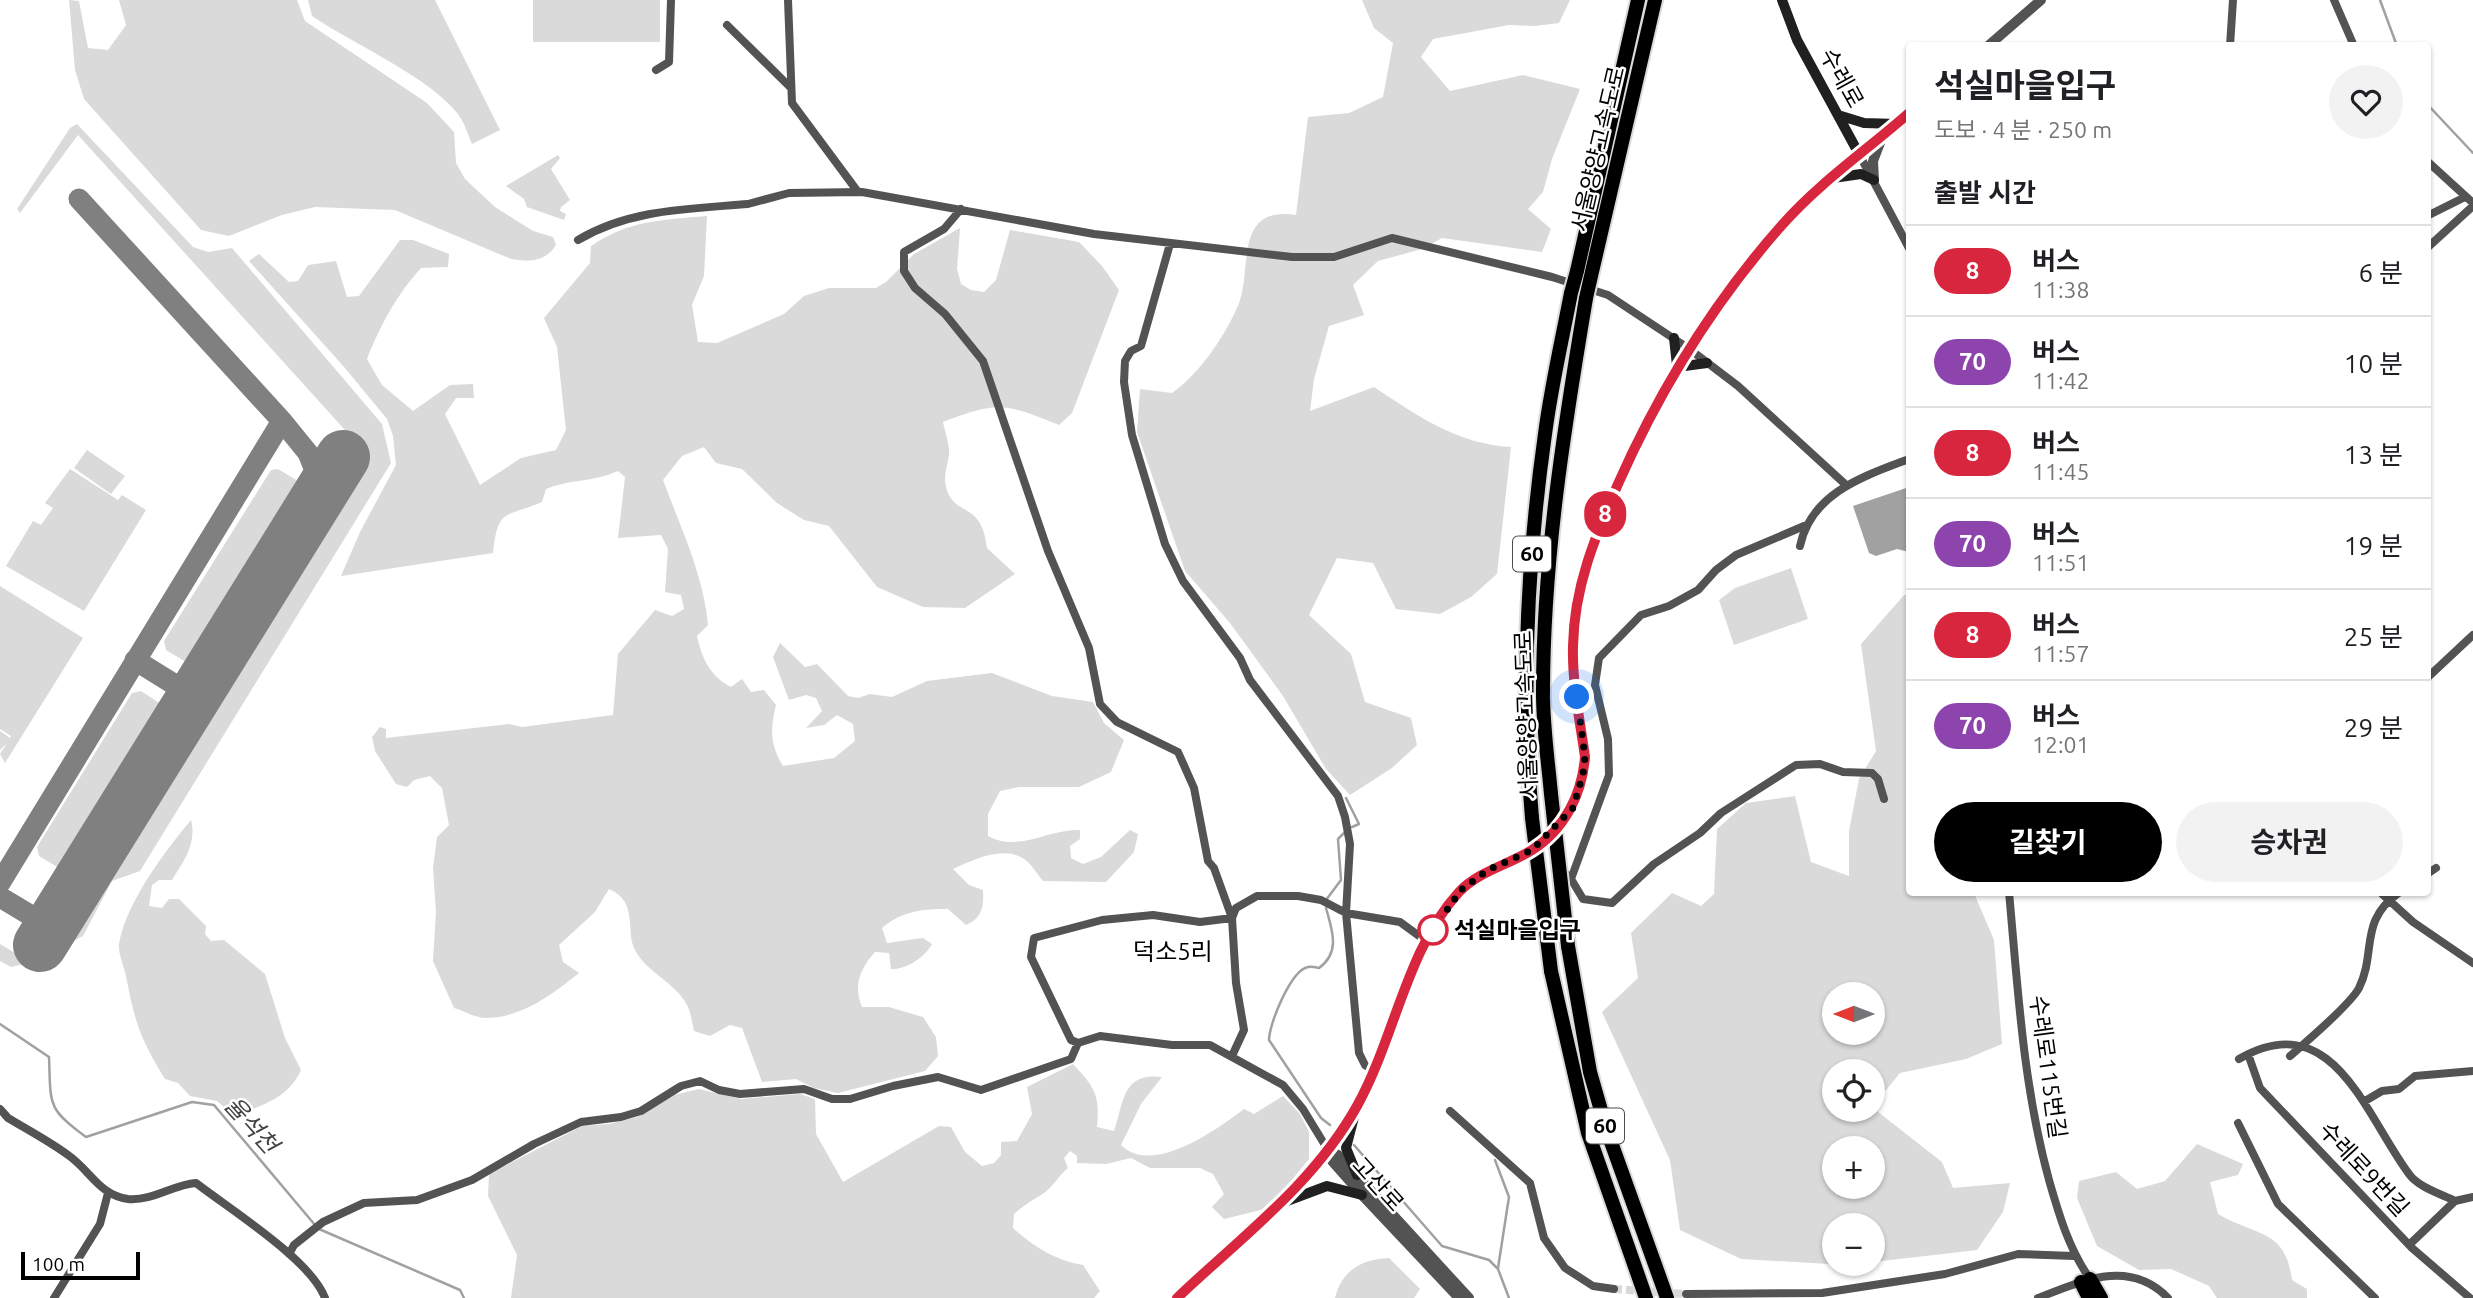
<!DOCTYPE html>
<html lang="ko">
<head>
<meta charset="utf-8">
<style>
  :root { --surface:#fff; --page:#f2f2f2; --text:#202124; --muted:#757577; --line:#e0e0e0; --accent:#000 }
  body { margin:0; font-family:Ubuntu,"Noto Sans KR",sans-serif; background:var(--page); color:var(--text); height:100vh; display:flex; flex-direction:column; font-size:26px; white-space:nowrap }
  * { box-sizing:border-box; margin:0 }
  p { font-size:23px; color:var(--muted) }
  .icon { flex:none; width:38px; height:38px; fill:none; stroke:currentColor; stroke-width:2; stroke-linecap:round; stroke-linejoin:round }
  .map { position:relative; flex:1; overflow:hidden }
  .sheet { position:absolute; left:1906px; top:42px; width:525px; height:854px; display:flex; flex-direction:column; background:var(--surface); border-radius:7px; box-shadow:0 2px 5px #0004 }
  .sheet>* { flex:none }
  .badge { padding:0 14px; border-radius:23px; font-size:24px; line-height:46px }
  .needle { width:46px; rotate:270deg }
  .tools { position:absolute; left:1822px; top:982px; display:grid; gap:14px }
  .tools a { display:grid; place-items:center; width:63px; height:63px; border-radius:50%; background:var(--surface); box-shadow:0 2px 5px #0004; font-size:35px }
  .scale { position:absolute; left:21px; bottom:18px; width:119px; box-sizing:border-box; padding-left:7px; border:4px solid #000; border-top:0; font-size:19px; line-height:24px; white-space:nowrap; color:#000; -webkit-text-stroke:5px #fff; paint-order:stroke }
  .you { position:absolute; width:35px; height:35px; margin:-18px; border:5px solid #fff; border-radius:50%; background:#1a73e8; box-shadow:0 0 0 10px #1a73e833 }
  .map>.badge { position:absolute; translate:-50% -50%; box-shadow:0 0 0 4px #fff }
  h2 { padding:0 28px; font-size:26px; line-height:63px }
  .round { display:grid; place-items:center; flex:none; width:74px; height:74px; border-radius:37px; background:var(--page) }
  .summary { display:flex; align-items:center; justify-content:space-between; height:119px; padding:0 28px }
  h1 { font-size:33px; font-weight:700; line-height:52px }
  .button { display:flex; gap:14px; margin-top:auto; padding:14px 28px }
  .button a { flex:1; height:80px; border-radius:42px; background:var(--accent); color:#fff; font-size:28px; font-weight:700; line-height:80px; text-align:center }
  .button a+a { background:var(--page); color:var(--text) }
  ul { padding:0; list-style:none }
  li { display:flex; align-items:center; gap:21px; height:91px; padding:0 28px; border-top:2px solid var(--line) }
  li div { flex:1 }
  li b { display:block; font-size:26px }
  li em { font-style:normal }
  li .badge { min-width:77px; font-weight:700; text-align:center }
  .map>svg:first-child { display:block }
</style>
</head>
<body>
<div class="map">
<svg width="2473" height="1298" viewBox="0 0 2473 1298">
  <rect width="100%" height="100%" fill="#fff"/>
  <!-- green -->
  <path fill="#dadada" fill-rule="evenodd" d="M69 0 79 1 88 48 108 50 126 25 119 0H297L305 21 427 103 454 132 456 163 465 179 495 207 533 231 553 237 556 245C545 262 530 262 511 259L395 210 315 207 282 215 229 236 201 230 84 99 75 70Z
    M308 0H435L500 130 472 144C468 134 464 122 458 114 428 76 353 44 312 16Z
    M533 0H660V42H533Z
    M1362 0H1570L1559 23 1535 26 1509 25 1433 39 1421 57 1450 91 1523 75 1580 89 1552 159 1543 192 1528 209 1551 229 1542 252 1442 238 1422 249 1378 261 1353 285 1364 315 1329 326 1314 379 1310 411 1374 387C1418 416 1457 444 1511 447L1497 574 1471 597 1440 614 1396 609 1373 563 1337 558 1309 615 1351 654 1365 702 1411 718 1417 745 1392 768 1350 795 1326 769 1283 696 1230 623 1185 571 1137 432 1140 389 1172 393C1199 374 1223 339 1237 308 1254 273 1231 205 1296 215L1308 117 1349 113 1383 97 1393 43 1374 28Z
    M77 124 193 247 208 252 232 248 382 424 391 463 140 871 112 881 83 936 36 961 11 967 0 961V944L30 962 62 944 364 451 78 135 20 213 17 209 70 128Z
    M558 155 560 158 551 169 570 200 561 207 560 211 566 214 564 220 527 207 524 199 506 186Z
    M707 216 704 276 692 305 698 342 717 343 784 314 804 296 829 288H876L886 282 914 254 960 228 957 269 961 284 971 290 984 292 996 280 1010 230 1079 242 1102 266 1119 290 1072 413 1059 425C1005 403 998 401 943 422 945 432 950 445 949 455 947 469 942 478 948 493 958 516 982 503 987 548L1015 574 965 608 923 607 877 587 829 526 804 520 777 503 742 469 716 463 704 447 682 456 663 480C680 526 704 576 708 625L697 636C702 659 710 676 731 687L742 679 751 692 764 690 776 705C770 729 770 745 783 766L834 758 855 741 853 724 837 715 824 725 806 728 822 711 816 698 806 695 789 700 773 657 780 643 805 667 817 664 848 696 858 698 870 694 892 697 927 681 992 673 1052 696 1093 702 1104 723 1124 740 1111 772 1079 787H1019L1000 791 988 814V836C1017 853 1051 828 1080 830V839L1070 846 1071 858 1083 864 1101 857 1130 830 1138 834 1134 852 1106 882 1043 881C1037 874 1031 863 1024 859 1003 845 973 860 953 869L969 885 983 890C984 907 982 918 966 925L948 909C922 909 902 911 882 928L887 943 923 938 932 944C925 957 906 970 891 969L889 953 875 952C860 969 853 985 862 1007H889L923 1017 936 1037 938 1056 925 1071 838 1093 814 1088 796 1079 762 1082 742 1028 730 1025 710 1036 694 1031C692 1023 691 1012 687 1005 675 982 647 973 635 950 625 931 639 902 609 889L595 912 559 945 563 962 579 973C553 994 521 1018 486 1018 476 1018 464 1011 454 1008L433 961 436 912 433 868 437 837 449 825 442 788 430 776 414 780 407 787 396 784 375 751 372 737 380 727 386 729V738L509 724 522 727 613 715 618 654 655 610 672 616 684 609 681 595 665 592 668 549 661 535 618 538 625 477 618 471C594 482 570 479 546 489L542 502C504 518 498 508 493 553L341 576 360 532 396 465 393 436 387 419 345 368 249 261 259 254 289 282 298 281 308 265 336 261 347 297 359 296 400 240H413L449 254 448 267 421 268C396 296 381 324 367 359L382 385 413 411 450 385 473 384 474 398H456L445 414 480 485 521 458 556 450 566 430 557 347 544 318 590 263 591 246C629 220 662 220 707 216Z
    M87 450 125 476 111 494 74 468Z
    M70 469 118 500 122 495 146 510 84 611 6 566 33 521 41 525 53 508 45 503Z
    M278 469 298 481 299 490 193 661 186 662 166 650 164 641 271 470Z
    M1791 568 1808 619 1734 645 1719 600 1735 588Z
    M0 586 83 638 5 763 0 754 7 743 0 750V731L10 738 11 736 0 729Z
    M1904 595H1909V892L1974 893 1994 940 2002 1044 1966 1059 1900 1073 1873 1106 1872 1071H1834V1110L1873 1108 1942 1162 1953 1188 2010 1183 2003 1212 1977 1250 1873 1262 1872 1225H1834V1264H1855L1846 1265 1741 1259 1680 1230 1670 1160 1602 1012 1638 978 1631 933 1672 893 1701 906 1714 894 1717 829 1746 803 1795 796 1811 862 1849 876V831L1859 779 1876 751 1861 644ZM1834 994H1872V1032H1834ZM1834 1148H1872V1186H1834Z
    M141 691 161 704 162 712 67 866 59 868 39 856 37 847 132 693Z
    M191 820C197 843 184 861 172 880H159L152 885 149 906 162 908 169 899H179L206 926 205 934 211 941 224 940 265 974 285 1038 301 1070C288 1099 262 1105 234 1116L217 1101 190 1096 178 1083 165 1079C140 1038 135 1023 126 976 124 966 118 954 119 944 126 903 165 851 191 820Z
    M1073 1064C1095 1088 1100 1094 1097 1127L1114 1131C1124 1102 1122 1072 1162 1077L1141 1104 1121 1145C1152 1176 1215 1131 1244 1109L1254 1114 1283 1096 1300 1114 1309 1132V1159L1269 1208 1224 1219 1212 1207 1224 1194 1213 1174 1200 1168H1150L1131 1158 1106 1164 1077 1163V1156L1070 1151 1064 1158 1068 1168C1059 1175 1053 1187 1044 1193 1033 1200 1024 1205 1014 1214L1013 1228C1034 1247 1055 1260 1083 1265L1100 1291 1094 1298H511L517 1255 488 1196 489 1174 582 1126 609 1124 637 1117 674 1095 699 1089 741 1099 800 1094 815 1099 816 1134 843 1182 939 1126 951 1127 965 1152 982 1166 994 1163 1001 1155V1142L1017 1141 1032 1114 1027 1087Z
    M2197 1144 2243 1164 2238 1175 2210 1182 2218 1214C2257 1237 2285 1228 2292 1280L2307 1289V1298H2217L2209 1286 2171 1269 2139 1270 2097 1246 2077 1198 2079 1181 2116 1172 2137 1189 2165 1181Z
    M1389 1258 1420 1289 1414 1298H1335C1342 1270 1362 1259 1389 1258Z"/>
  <!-- water -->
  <path fill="#a1a1a1" d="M1909 487V552L1897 549 1876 556 1869 553 1853 506Z"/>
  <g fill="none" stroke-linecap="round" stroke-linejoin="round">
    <!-- stream -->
    <path stroke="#a1a1a1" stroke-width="2.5" d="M2380 0 2397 46
      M2427 104 2473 153
      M1346 798 1359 824 1352 827
      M1326 900 1341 880 1338 839 1345 832
      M1326 908C1332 930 1341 952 1319 968 1315 967 1312 966 1308 967 1291 970 1269 1024 1269 1040L1321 1118 1330 1125
      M0 1024 49 1057C51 1104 46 1108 86 1137L192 1102 214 1105 315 1225
      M1354 1145 1442 1246 1489 1260 1498 1269 1509 1298
      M1495 1160 1509 1197 1498 1268
      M319 1229 460 1290 464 1298"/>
    <!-- taxiway -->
    <path stroke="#808080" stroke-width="21" d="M79 199 282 421 308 453 323 490
      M135 660 193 696
      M0 883 282 421
      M0 897 50 927"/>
    <!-- runway -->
    <path stroke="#808080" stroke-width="54" d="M40 945 343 457"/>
    <!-- minor-tunnel -->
    <path stroke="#d9d9d9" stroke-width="8" stroke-dasharray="8 4" stroke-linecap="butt" d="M1614 1289 1686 1294"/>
    <defs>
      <path id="motorway" d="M1577 271 1638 0
        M1591 276 1655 0
        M1551 794C1548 761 1543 727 1543 693 1543 559 1564 429 1586 298
        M1532 818C1521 690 1527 561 1545 434 1551 387 1562 340 1571 293
        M1568 946 1590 1072 1606 1128 1667 1298
        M1551 971 1588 1133 1646 1298
        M2090 1279 2101 1298
        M2081 1282 2089 1298"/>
    </defs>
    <!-- motorway casing -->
    <use href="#motorway" stroke="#dbdbdb" stroke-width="18"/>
    <!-- minor -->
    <path stroke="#535353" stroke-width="8" d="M788 0 792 103 858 192
      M2334 0 2354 46
      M727 25 790 87
      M2230 46 2233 0
      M656 70 669 62 671 0
      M1859 154 1909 248
      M2427 161 2473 203
      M961 209 944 229 904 252V271L915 288 945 314 983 361 1048 551 1089 648 1100 704 1117 722 1178 752 1194 788 1208 861 1214 868 1232 918 1236 983 1244 1030 1232 1056
      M2427 216 2465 197
      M578 240C630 209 689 209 748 204L789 193 862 192 1094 234 1292 257H1334L1392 238 1552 277 1608 295 1688 348 1738 386 1845 484
      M1170 244 1141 346 1131 351 1125 361 1124 382 1132 435 1165 544 1183 581 1240 658 1250 680 1338 796 1345 817 1350 844 1346 913 1359 1053 1365 1065 1373 1070
      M2427 248 2473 206
      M1800 546C1811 493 1864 476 1909 459
      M2427 678 2473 635
      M1561 869 1571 879 1609 775 1608 739 1595 685 1599 658 1641 615 1669 606 1698 590 1716 570 1736 555 1804 526
      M2427 874 2436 868
      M1571 879 1583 899 1612 903 1654 864 1700 833 1721 813 1796 765 1820 764 1843 772 1872 773 1878 779 1884 799
      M2009 892C2018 990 2023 1085 2049 1180 2059 1215 2069 1249 2090 1279
      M2380 892 2413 922 2473 963
      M2248 1054 2260 1088 2412 1248 2470 1298
      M2290 1056C2306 1042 2350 1005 2359 988 2377 951 2358 921 2400 892
      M2239 1059C2333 1004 2366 1117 2409 1174 2418 1187 2441 1194 2455 1201L2473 1197
      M2365 1101 2382 1091 2399 1089 2415 1076 2473 1071
      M0 1109 8 1118C28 1130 49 1141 68 1155 90 1170 99 1195 128 1199 153 1201 172 1185 196 1183 231 1210 311 1260 325 1298
      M1450 1111 1530 1183 1544 1238 1565 1268 1593 1286 1614 1289
      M2238 1123 2278 1204 2375 1298
      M1328 1150 1303 1109 1283 1085 1210 1045H1172L1100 1036 1078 1043 1071 1040 1031 957 1034 938 1102 920 1153 915 1200 922 1232 918 1236 908 1257 896H1298L1321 900 1346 913 1400 922 1426 941
      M2409 1245 2455 1201
      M289 1254 294 1245 323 1222 364 1203 417 1200 472 1180 534 1144 581 1122 621 1117 641 1111 681 1086 700 1081 719 1090 740 1094 804 1089 832 1099H850L893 1086 938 1077 981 1090 1071 1059 1078 1043
      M1686 1294 1822 1293 1945 1274 2018 1254 2074 1256
      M54 1298 100 1224 108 1193
      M2038 1298C2082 1281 2129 1258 2168 1298"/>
    <!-- tertiary -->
    <path stroke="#535353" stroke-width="10" d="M1988 46 2041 0
      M1859 154 1909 113
      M1874 180 1873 161 1883 135
      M1328 1150 1338 1155 1469 1298
      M1328 1150 1332 1161 1362 1195 1459 1298"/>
    <!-- secondary -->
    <path stroke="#202020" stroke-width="10" d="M1838 115 1864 123 1897 124
      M1833 178 1861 174 1874 180
      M1674 338 1677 366
      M1677 367 1707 363
      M1354 1117 1346 1148 1357 1175
      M1287 1201 1327 1186 1362 1195
      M1177 1298C1240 1236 1313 1185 1357 1106 1395 1038 1406 951 1459 892 1479 871 1508 865 1532 850 1565 828 1582 795 1585 757 1578 710 1570 662 1576 615 1581 568 1599 527 1618 484 1673 357 1751 242 1859 154L1797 40 1782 0"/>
    <!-- motorway -->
    <use href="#motorway" stroke="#000" stroke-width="14"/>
    <defs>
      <path id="motorway-bridge" d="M1571 293 1577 271
        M1586 298 1591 276
        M1551 794 1568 946
        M1532 818 1551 971"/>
    </defs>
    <!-- motorway-bridge casing -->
    <use href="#motorway-bridge" stroke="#dbdbdb" stroke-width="18" stroke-linecap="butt"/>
    <!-- motorway-bridge -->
    <use href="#motorway-bridge" stroke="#000" stroke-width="14"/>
  </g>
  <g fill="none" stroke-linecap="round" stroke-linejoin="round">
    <defs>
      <path id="line" d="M1177 1298C1241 1237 1313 1185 1357 1106 1395 1038 1406 950 1459 892 1479 871 1508 865 1532 850 1565 829 1582 794 1585 757 1580 721 1572 683 1573 646 1574 587 1595 537 1618 484 1660 389 1713 303 1782 225 1820 182 1867 150 1909 113"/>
    </defs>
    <!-- line casing -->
    <use href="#line" stroke="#fff" stroke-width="16"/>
    <!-- line -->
    <use href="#line" stroke="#d7263d" stroke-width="10"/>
    <!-- walk -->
    <path stroke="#000" stroke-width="7" stroke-dasharray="0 12.6" d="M1433 930 1461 890 1488 870 1532 850 1573 808 1583 774 1585 757 1577 697"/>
  </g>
  <!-- markers -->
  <circle fill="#fff" stroke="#d7263d" stroke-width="3.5" cx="1433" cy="930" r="14"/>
  <g text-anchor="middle" stroke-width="5" stroke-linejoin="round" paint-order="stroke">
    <!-- shield labels -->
    <g fill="#fff" stroke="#4c4c4c" stroke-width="2">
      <rect x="1513" y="536.5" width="38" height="35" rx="5"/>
      <rect x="1586" y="1108.5" width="38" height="35" rx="5"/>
    </g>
    <g font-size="21" font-weight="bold" fill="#000">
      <text x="1532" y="561">60</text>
      <text x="1605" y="1133">60</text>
    </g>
    <!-- street labels -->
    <g font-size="23" fill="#000" stroke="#fff">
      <text transform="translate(1842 78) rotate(61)" y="8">수레로</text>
      <text transform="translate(1598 149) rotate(-77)" y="8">서울양양고속도로</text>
      <text transform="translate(1526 715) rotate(-92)" y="8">서울양양고속도로</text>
      <text transform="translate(2048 1067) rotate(82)" y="8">수레로115번길</text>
      <text transform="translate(2364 1169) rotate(47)" y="8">수레로9번길</text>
      <text transform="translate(1378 1184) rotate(48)" y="8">고산로</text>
    </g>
    <!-- stop labels -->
    <g font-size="23" font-weight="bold" fill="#000" stroke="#fff" text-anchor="start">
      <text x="1454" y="938">석실마을입구</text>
    </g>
    <!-- neighbourhood labels -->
    <g font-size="24" fill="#000" stroke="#fff">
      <text x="1173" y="960">덕소5리</text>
    </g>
    <!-- water labels -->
    <g font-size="24" font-style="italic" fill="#424242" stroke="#fff">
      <text transform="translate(251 1125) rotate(48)" y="8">율석천</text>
    </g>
  </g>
</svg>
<div class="tools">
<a><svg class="needle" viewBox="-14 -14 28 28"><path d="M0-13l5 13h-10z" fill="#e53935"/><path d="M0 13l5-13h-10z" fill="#757577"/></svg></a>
<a><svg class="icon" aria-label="locate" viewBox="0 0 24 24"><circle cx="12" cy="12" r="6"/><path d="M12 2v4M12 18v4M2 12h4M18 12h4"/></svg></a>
<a>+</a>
<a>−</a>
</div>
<div class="scale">100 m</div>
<div class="you" style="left:1577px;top:697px"></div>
<b class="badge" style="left:1605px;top:514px;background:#d7263d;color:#fff">8</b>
<section class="sheet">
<div class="summary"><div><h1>석실마을입구</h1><p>도보 · 4 분 · 250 m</p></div><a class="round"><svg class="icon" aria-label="heart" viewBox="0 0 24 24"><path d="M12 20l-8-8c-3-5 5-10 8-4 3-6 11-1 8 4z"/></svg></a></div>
<h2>출발 시간</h2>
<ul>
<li><span class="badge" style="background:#d7263d;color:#fff">8</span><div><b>버스</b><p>11:38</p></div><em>6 분</em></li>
<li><span class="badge" style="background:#8e44ad;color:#fff">70</span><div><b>버스</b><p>11:42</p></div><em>10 분</em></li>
<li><span class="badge" style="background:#d7263d;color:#fff">8</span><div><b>버스</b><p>11:45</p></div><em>13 분</em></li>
<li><span class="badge" style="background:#8e44ad;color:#fff">70</span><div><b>버스</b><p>11:51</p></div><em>19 분</em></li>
<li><span class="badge" style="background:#d7263d;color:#fff">8</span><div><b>버스</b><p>11:57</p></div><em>25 분</em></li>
<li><span class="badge" style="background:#8e44ad;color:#fff">70</span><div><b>버스</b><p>12:01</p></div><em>29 분</em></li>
</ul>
<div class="button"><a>길찾기</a><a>승차권</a></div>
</section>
</div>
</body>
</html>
